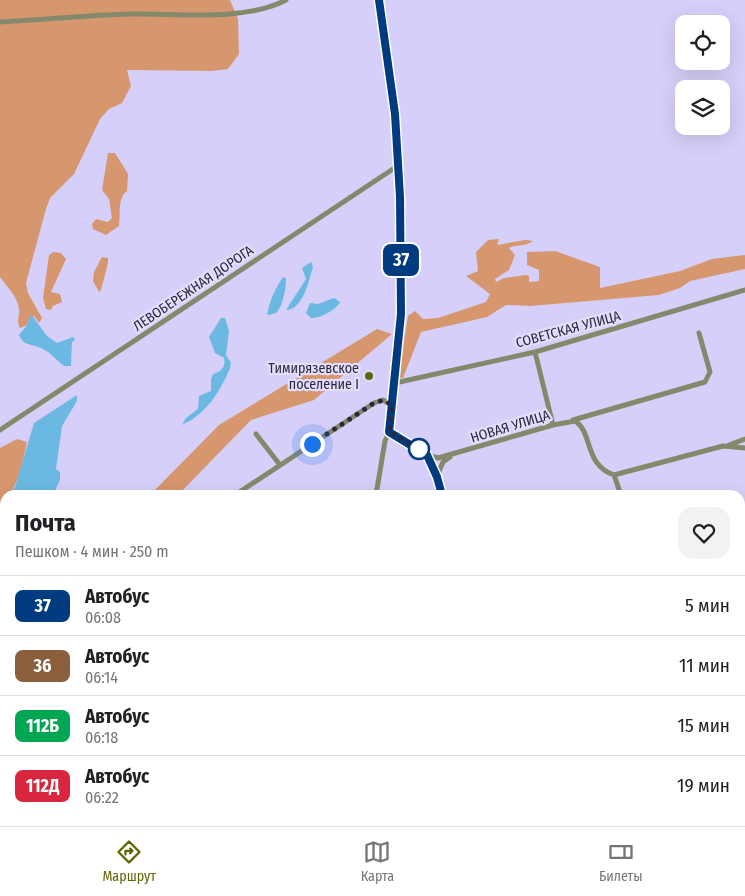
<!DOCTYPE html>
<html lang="ru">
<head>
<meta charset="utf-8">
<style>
  :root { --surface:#fff; --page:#f2f2f2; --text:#202124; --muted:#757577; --line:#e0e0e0; --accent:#606501 }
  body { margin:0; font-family:"Fira Sans Condensed",sans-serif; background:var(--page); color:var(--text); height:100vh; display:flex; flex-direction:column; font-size:19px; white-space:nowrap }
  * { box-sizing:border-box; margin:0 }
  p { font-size:16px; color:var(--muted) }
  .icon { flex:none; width:28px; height:28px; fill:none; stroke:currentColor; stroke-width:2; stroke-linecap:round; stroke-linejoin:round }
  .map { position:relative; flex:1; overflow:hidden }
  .details { position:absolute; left:0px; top:490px; width:745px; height:336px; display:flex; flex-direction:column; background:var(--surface); border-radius:15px 15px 0 0; box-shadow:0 5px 20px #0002 }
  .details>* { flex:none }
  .badge { padding:0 10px; border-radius:8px; font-size:18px; line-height:32px }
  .controls { position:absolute; left:675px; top:15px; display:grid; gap:10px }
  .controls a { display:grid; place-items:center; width:55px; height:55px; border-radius:10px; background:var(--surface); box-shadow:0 5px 20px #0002; font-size:25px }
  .you { position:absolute; width:25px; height:25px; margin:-12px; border:4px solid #fff; border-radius:50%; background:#1a73e8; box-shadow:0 0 0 8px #1a73e833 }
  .map>.badge { position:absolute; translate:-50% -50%; box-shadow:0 0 0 2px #fff }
  .round { display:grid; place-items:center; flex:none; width:52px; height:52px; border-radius:15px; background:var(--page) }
  .headline { display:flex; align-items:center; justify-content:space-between; height:85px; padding:0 15px }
  h1 { font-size:24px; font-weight:700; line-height:38px }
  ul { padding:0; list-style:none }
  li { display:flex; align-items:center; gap:15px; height:60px; padding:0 15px; border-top:1px solid var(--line) }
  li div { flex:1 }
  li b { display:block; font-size:19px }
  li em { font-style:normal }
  li .badge { min-width:55px; font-weight:700; text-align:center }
  .dock { display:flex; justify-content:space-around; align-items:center; height:70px; border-top:1px solid var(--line); background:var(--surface); font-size:14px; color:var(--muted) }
  .dock a { display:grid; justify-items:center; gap:2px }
  .dock .current { color:var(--accent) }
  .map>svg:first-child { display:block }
</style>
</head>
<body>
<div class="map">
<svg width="745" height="826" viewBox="0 0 745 826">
  <rect width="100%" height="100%" fill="#d6cff9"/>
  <!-- green -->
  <path fill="#d6976f" d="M0 0H230L238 19 239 54 228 69 212 71 127 70 131 86 122 103 109 109 100 119 74 174 50 198 46 209 26 283 28 293 42 318 39 323 34 316 29 319 27 325 20 328C16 321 20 316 19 308 17 296 7 287 0 277Z
    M108 153H115L128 174 127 191C117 199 121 213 119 226L106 235 93 229 92 224 96 219 108 222 112 218 109 199 102 190Z
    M499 239 497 245 525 240 533 241C526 247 517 244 509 248L515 255 509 270 495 279 496 282 504 278 526 275 529 276V282L539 281V270L527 265V252L555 251 600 267V288L680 271 712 259 745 255V269L690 281 680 288 659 295 530 306 506 305 487 317 421 332 403 378H398L408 316 415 311 423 319 438 318 486 302 490 294 466 276 478 271 476 252 488 240Z
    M53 252 61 253 66 259 51 292 60 294 62 302 53 306 51 310 46 309 43 298 49 255Z
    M102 257 108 258V263L101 290 99 292 93 281 94 272Z
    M377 329 392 334 314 400 251 420 178 495H150L219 425Z
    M17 439 27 442C24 458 18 482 10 495H5V504L0 512V448Z
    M745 600V801L740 789V602Z
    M5 659V704L0 711V664Z
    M0 798 5 811V821H9L11 826H0Z
    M130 821H358V826H127Z"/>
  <!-- water -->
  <path fill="#6bb9e2" d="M311 262 313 267C309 280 303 310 286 310L306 279 302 268Z
    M283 277 286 278C286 289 283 306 276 313L269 315 267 314C270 300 275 289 283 277Z
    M334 298 340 302C336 310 321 318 311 318L306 313 310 303 318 304Z
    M31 314 47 336 57 343 73 337 75 340 72 342 71 366H64C56 360 49 350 38 347 30 344 23 345 19 335L27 325Z
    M221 318H225L229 331 226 355 231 363 230 368C220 392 206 414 182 425L186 418 198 409 199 396 211 391V379L213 374C221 372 226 367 224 358L215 353 209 337Z
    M77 395V401L62 426 56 469 60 472V480L53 495H10L15 487 34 423Z
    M5 504V551L0 557V512Z"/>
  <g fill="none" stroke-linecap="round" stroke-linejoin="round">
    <!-- minor -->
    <path stroke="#85896b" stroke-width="5" d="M0 22C43 20 87 15 130 14 177 13 244 22 286 0
      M535 352 553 425
      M395 383 535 352 745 290
      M573 420 705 382 710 372 699 333
      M0 430 399 165
      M389 432 427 455 438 458 553 425 575 421C593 432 584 465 614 475L723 446 745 448
      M256 434 280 465
      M729 445 745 439
      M428 456 437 477 442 495
      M614 475 621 495
      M437 476 443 462 450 457
      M235 495 374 403 383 400 392 405
      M368 495 377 493
      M376 495 385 441 389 432 401 314 400 197 395 114 379 0
      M740 598 745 596
      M740 698 745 701
      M0 780 5 794
      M740 810 745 823
      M14 821 16 826
      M405 821V826
      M511 821 512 826
      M609 821 610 826
      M98 826 102 821
      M430 826 431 821
      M443 826 444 821
      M554 826V821
      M560 826 565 821"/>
  </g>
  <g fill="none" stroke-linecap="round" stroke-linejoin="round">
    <defs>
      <path id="line" d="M379 0 395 114 400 197 401 314 389 432 427 455 437 477 442 495"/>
    </defs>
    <!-- line casing -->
    <use href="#line" stroke="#fff" stroke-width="11"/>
    <!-- line -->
    <use href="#line" stroke="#003b80" stroke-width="8"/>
    <!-- walk -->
    <path stroke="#2c283c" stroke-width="5" stroke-dasharray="0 9" d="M312 444 374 403 383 400 392 405 389 432 419 449"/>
  </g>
  <!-- markers -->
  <circle fill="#606501" stroke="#e3defe" stroke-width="2" cx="369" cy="376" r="5"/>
  <circle fill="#fff" stroke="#003b80" stroke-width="2.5" cx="419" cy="449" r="10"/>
  <g text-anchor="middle" stroke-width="4.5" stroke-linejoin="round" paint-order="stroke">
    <!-- street labels -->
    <g font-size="14" fill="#2c283c" stroke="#e3defe">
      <text transform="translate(193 288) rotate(-34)" y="5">ЛЕВОБЕРЕЖНАЯ ДОРОГА</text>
      <text transform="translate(568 329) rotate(-15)" y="5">СОВЕТСКАЯ УЛИЦА</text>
      <text transform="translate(510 426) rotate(-17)" y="5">НОВАЯ УЛИЦА</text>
    </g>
    <!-- poi labels -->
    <g font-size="14" fill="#2c283c" stroke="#e3defe" text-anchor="end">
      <text x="359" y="373">Тимирязевское<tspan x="359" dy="16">поселение I</tspan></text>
    </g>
  </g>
</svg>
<div class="controls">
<a><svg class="icon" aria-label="locate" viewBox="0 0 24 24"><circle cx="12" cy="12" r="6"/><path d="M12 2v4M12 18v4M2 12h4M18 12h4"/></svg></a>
<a><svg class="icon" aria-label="layers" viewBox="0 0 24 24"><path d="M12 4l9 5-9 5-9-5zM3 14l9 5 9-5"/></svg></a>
</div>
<div class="you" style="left:312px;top:444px"></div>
<b class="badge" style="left:401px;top:260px;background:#003b80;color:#fff">37</b>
<section class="details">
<div class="headline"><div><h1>Почта</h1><p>Пешком · 4 мин · 250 m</p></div><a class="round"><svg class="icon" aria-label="heart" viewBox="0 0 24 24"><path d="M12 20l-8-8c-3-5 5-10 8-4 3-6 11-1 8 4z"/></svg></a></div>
<ul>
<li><span class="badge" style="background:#003b80;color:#fff">37</span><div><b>Автобус</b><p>06:08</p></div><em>5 мин</em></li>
<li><span class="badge" style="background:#8b5e3c;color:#fff">36</span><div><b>Автобус</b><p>06:14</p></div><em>11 мин</em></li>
<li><span class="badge" style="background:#00a651;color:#fff">112Б</span><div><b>Автобус</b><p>06:18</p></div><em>15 мин</em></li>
<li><span class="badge" style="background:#d7263d;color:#fff">112Д</span><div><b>Автобус</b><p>06:22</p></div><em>19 мин</em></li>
</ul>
</section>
</div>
<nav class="dock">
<a class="current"><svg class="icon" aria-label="directions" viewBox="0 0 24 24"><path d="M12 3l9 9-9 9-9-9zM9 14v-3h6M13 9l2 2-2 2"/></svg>Маршрут</a>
<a><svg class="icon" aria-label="map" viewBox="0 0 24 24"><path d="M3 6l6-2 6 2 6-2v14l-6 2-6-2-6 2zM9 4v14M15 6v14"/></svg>Карта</a>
<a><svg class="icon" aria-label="tickets" viewBox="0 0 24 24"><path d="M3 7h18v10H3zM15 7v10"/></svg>Билеты</a>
</nav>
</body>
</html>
